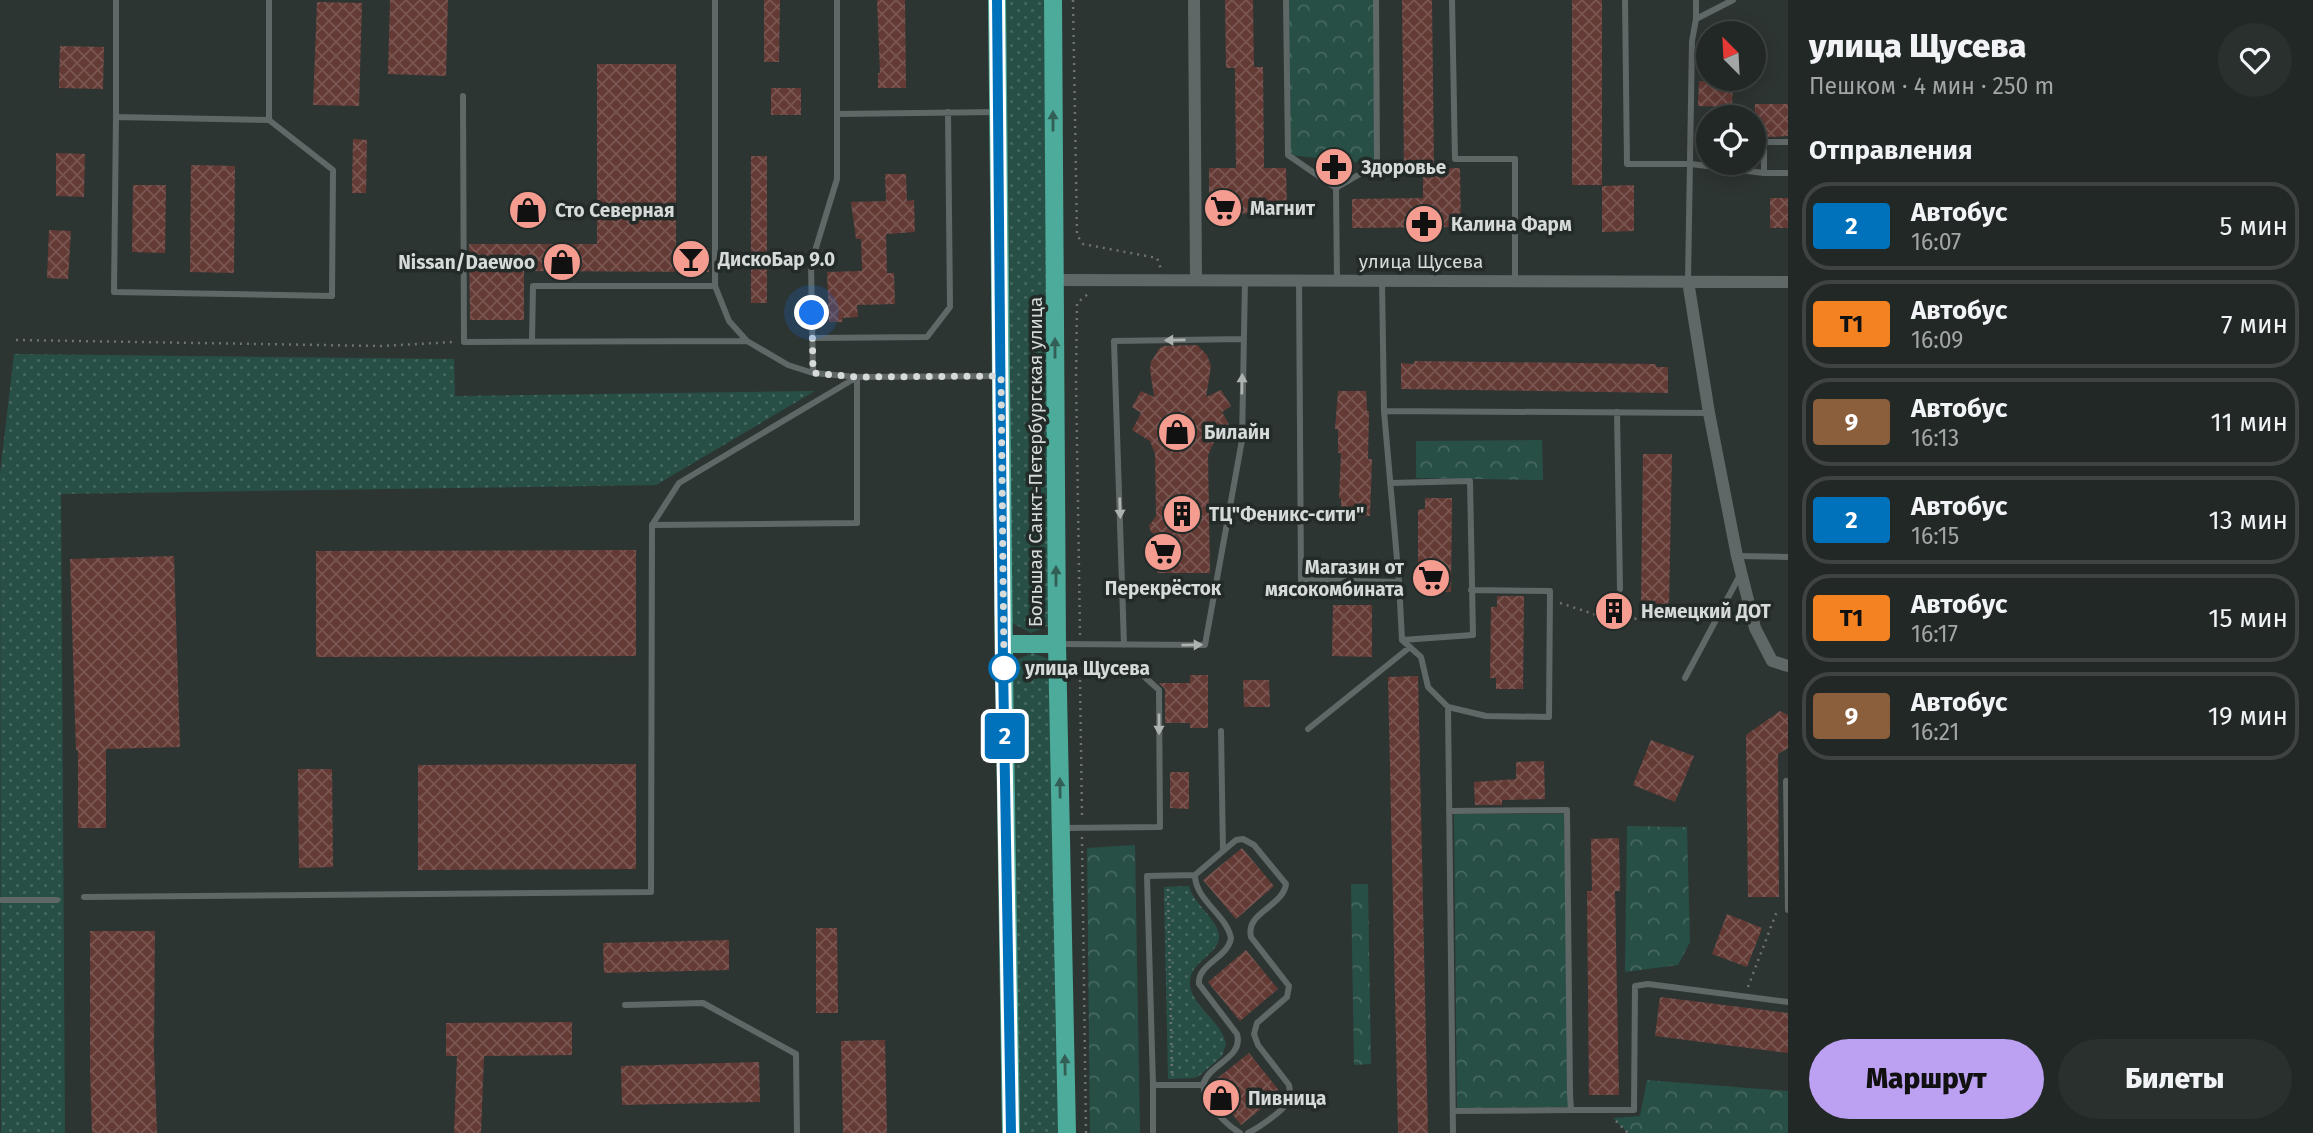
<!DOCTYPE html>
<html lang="ru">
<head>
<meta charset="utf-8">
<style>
  :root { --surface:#222826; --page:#2a302e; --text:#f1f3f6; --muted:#a2a6a7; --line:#3f4443; --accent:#bca0f2 }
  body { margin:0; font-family:"Fira Sans",sans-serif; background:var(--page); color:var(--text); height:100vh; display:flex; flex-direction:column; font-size:26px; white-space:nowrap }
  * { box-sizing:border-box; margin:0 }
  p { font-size:23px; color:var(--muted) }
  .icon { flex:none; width:38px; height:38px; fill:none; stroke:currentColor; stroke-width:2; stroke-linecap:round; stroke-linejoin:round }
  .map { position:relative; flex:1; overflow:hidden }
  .drawer { display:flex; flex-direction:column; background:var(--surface); width:525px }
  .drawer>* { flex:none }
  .badge { padding:0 14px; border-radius:5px; font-size:24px; line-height:46px }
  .needle { width:46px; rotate:336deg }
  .controls { position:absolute; left:1696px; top:21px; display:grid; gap:14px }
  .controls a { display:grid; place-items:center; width:70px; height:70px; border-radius:50%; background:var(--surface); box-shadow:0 4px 18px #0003,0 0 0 2px var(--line); font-size:35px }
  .you { position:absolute; width:35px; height:35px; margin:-18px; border:5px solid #fff; border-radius:50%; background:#1a73e8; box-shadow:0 0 0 10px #1a73e833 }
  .map>.badge { position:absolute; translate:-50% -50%; box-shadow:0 0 0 4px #fff }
  h2 { padding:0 21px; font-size:26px; line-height:63px }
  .round { display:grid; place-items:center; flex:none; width:74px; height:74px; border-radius:37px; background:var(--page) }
  .headline { display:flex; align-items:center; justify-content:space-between; height:119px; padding:0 21px }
  h1 { font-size:33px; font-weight:800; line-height:52px }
  .button { display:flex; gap:14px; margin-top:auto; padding:14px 21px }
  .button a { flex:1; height:80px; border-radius:42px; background:var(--accent); color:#111; font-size:28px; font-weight:800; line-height:80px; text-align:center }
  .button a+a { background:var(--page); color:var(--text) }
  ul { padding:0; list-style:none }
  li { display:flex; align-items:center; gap:21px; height:88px; margin:0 14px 10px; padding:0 7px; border:4px solid var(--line); border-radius:28px }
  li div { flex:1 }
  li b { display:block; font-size:26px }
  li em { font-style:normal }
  li .badge { min-width:77px; font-weight:700; text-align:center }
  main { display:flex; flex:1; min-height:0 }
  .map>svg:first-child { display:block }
</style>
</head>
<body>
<main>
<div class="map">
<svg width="1788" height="1133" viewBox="0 0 1788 1133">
  <defs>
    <pattern id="grass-dots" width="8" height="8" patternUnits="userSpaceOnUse" patternTransform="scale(1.75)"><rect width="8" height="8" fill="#274f46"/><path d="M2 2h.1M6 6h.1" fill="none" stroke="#466860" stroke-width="1.8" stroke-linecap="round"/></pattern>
    <pattern id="forest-crowns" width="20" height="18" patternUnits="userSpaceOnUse" patternTransform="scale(1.75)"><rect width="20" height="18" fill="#274f46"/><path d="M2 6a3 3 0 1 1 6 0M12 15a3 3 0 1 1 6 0" fill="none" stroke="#466860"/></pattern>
    <pattern id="building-cross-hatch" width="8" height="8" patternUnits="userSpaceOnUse" patternTransform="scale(1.75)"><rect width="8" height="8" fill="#643a35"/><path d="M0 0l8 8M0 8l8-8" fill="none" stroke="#795652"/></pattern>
  </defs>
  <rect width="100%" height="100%" fill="#2d3533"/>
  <!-- grass -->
  <path fill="url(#grass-dots)" d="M1005 0H1045L1050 625 1031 633 1012 623Z
    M14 354 454 359 455 396 815 391 656 485 61 494 65 1133H1L0 474Z
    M1033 653 1053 661 1060 1133H1020L1013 661Z
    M1189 886C1193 904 1219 920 1219 936 1220 955 1188 961 1190 985 1192 1006 1222 1022 1226 1044L1222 1056 1199 1076 1194 1078 1168 1079 1164 887Z"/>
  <!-- forest -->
  <path fill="url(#forest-crowns)" d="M1286 0H1376L1377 164 1288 155Z
    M1542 440 1543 480 1416 478V441Z
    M1454 814H1564L1569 1107 1457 1108Z
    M1627 826 1687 827 1690 942 1678 965 1625 972Z
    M1135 845 1140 1133H1090L1087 848Z
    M1351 884H1368L1371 1064 1354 1065Z
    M1647 1080 1788 1091V1133H1628L1613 1118 1640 1116Z"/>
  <!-- building -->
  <path fill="url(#building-cross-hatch)" d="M390 0H448L446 76 388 74Z
    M764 0H780L779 62H764Z
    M877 0H905L906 88H878V73H880Z
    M1225 0H1253L1254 67H1263L1264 168H1286L1287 213 1209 214V168H1236L1235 68H1226Z
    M1402 0H1432L1434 168H1404Z
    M1572 0H1602V185H1572Z
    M317 2 362 3 359 106 313 105Z
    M60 46 104 47 103 89 59 88Z
    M597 64H676V248H709V272L524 271V320H470L469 244H597Z
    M1699 81 1733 82 1732 107 1698 106Z
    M771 88H801V115H771Z
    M1755 104H1788V136L1754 138Z
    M353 139 367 140 366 193H352Z
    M56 153 85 154 84 197 56 196Z
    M1323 155H1345V176L1332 178 1323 172Z
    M751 156H767V303H751Z
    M191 165 235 166 234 273 190 272Z
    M1460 168 1461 227 1352 228V199L1423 198V169Z
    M885 174H906L907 201 914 200 915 232 886 234 887 273H894L895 304 857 305 858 317 842 318V322H829L827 272 862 271 861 239H856L851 202 886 201Z
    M133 185H166L165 253 132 252Z
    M1634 185V231L1602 232V186Z
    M1770 198H1788V228H1770Z
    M49 230 71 231 68 279 47 278Z
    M1197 345 1207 355 1211 366 1206 397 1221 390 1231 406 1222 412 1232 430 1222 435 1214 442 1208 455 1210 573H1157L1156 535 1151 532 1149 526 1156 516 1155 454 1150 441 1132 430 1141 413 1132 407 1141 391 1154 397 1150 369 1151 362 1159 349 1163 346Z
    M1414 361 1656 364V367H1668V393L1401 389V363L1414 364Z
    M1338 391H1366L1367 406V411H1369L1368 459H1372L1370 516 1341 517V498H1339L1341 453H1338V429H1335Z
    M1643 454H1672L1669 604H1641Z
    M1425 498H1452L1451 592H1424V581H1418V510L1425 509Z
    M636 550V656L316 657V551Z
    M174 556 180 747 106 749V828H78V750H76L70 559Z
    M1497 596H1524L1523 689H1496V678H1490L1491 607H1497Z
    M1333 605H1372V657L1332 656Z
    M1190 675H1208V728H1190V723H1165V689L1159 683H1190Z
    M1418 676 1428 1133H1398L1388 677Z
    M1243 680H1269L1270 707H1244Z
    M1780 711 1788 715V748L1778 754 1779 897H1748L1746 735Z
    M1651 740 1694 756 1675 802 1633 785Z
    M1544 761 1545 799 1502 800V805H1475L1474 782 1516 779V762Z
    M636 764V869L418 870V765Z
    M298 769H332L333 867 299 868Z
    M1170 772H1189V809L1170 808Z
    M1619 838 1620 891H1615L1619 1095H1589L1587 891H1592L1591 839Z
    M1242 848 1274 886 1236 919 1203 880Z
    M1727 914 1762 928 1747 967 1712 954Z
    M816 928H837L838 1013H816Z
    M90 931H155L154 1051 157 1133H92L90 1069Z
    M729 940V970L604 973 603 943Z
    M1246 950 1278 989 1240 1021 1208 982Z
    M1660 997 1788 1013V1053L1655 1036Z
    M572 1022V1055L484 1056 481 1133H454L457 1056H446V1023Z
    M885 1040 887 1133H843L841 1041Z
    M1249 1053 1281 1093 1241 1125 1209 1085Z
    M759 1062 760 1102 622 1105 621 1066Z"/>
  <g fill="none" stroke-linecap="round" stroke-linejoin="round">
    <!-- path -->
    <path stroke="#6c7372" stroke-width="2.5" stroke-dasharray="2 5" stroke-linecap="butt" d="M1073 0 1077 235 1083 244 1157 258 1161 269
      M16 340 381 346 454 342
      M1560 603 1609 619 1704 618
      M1080 635 1076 379 1077 303 1089 293
      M1080 680 1082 817
      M1082 837 1086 1133
      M1168 889 1172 1075
      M1748 987 1777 911
      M1616 1121 1628 1133"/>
    <!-- service -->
    <path stroke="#5f6866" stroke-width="6" d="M116 0V117L269 120
      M715 0V286L729 321 747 341
      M1286 0 1288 155 1336 188
      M1452 0 1455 159H1515V281
      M1625 0 1627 164H1691L1764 173
      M1696 19 1733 0
      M463 96 464 342 747 341 788 365 813 373 857 377 999 376
      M837 114 997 112
      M116 117 114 292 332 296 333 170 269 120V0
      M1788 142H1764V173H1788
      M1299 280 1301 580 1399 582 1402 640 1421 657 1428 687 1448 707 1453 1133
      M1337 280 1336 188 1377 164 1376 0
      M1382 280 1384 411 1399 582
      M1688 281 1692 41 1696 19V0
      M813 338 927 337 950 307 948 112
      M532 341 533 286H715
      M813 373 811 264 837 179V0
      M1384 411 1708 413
      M1617 412 1620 589
      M1390 483 1470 481 1473 635 1402 640
      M652 525 857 523V377
      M1737 556 1788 557
      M1059 644 1205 645 1242 440 1245 281
      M1124 645 1114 341 1243 339
      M1060 670 1138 671 1159 690 1160 827 1064 828
      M1685 678 1740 575
      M1448 707 1486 716 1549 717 1550 591 1471 590
      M1308 729 1410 647
      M1221 731 1223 851
      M1788 782 1786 781 1788 910
      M1449 811 1567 810 1570 1094 1571 1110 1453 1111
      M84 897 651 892 652 525 679 483 857 377
      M0 900H57
      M625 1005 703 1003 796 1054 797 1133
      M1153 1085 1147 876 1195 875 1236 840 1243 839 1254 845 1286 884C1283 907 1245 912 1251 937L1289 986 1287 997 1257 1023 1254 1034 1258 1045 1289 1085C1290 1091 1291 1097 1288 1102 1282 1112 1258 1128 1248 1133
      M1203 1085C1205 1103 1225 1124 1240 1133
      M1571 1110H1634L1635 986 1648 984 1788 1002
      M1153 1133V1085H1203C1208 1064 1244 1058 1237 1034L1199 984C1197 964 1228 958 1231 938 1226 914 1195 900 1195 875"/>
    <!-- minor -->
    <path stroke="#5f6866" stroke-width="12" d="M1194 0 1196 280
      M1054 280 1788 282
      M1688 281 1709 413 1737 556 1755 628 1772 661 1788 666"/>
    <!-- primary -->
    <path stroke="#4cab9a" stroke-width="18" d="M997 0 1004 664 1011 1133
      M1053 0 1057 644 1067 1133
      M1004 644H1057"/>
  </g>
  <!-- one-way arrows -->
  <defs><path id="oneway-solid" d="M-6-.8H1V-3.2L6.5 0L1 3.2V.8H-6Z" transform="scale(1.75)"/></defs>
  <g fill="#335e56">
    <use href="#oneway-solid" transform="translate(1053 121) rotate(-90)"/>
    <use href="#oneway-solid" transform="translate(1055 348) rotate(-90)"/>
    <use href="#oneway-solid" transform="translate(1056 576) rotate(-90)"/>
    <use href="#oneway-solid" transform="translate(1060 788) rotate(-91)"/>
    <use href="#oneway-solid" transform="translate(1065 1065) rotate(-91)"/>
  </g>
  <g fill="#acb3b1">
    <use href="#oneway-solid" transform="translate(1175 340) rotate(179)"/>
    <use href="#oneway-solid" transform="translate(1242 384) rotate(-89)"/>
    <use href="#oneway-solid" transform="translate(1120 508) rotate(88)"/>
    <use href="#oneway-solid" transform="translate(1192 645) rotate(-1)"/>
    <use href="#oneway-solid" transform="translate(1159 724) rotate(90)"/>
  </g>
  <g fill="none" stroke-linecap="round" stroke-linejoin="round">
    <defs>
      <path id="line" d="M997 0 1003 664 1011 1133"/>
    </defs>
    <!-- line casing -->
    <use href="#line" stroke="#fff" stroke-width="16"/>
    <!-- line -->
    <use href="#line" stroke="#0072bc" stroke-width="10"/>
    <!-- walk -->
    <path stroke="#d6dbda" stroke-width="7" stroke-dasharray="0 12.6" d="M812 313 813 373 857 377 1001 376 1004 668"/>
  </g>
  <!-- icons -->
  <defs>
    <symbol id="pharmacy-disc" viewBox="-11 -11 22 22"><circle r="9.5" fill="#f59c91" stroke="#232b29"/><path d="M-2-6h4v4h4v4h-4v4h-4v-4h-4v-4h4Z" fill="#111"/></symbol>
    <symbol id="supermarket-disc" viewBox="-11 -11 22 22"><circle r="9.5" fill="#f59c91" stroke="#232b29"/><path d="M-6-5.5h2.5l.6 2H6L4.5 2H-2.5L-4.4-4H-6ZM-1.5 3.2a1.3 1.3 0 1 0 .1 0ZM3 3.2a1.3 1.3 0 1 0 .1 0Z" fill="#111"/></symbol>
    <symbol id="shop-disc" viewBox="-11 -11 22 22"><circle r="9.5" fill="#f59c91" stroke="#232b29"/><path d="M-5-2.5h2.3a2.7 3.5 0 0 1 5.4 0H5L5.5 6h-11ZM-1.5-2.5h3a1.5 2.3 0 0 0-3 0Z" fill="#111"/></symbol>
    <symbol id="bar-disc" viewBox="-11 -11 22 22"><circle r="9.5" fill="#f59c91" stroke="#232b29"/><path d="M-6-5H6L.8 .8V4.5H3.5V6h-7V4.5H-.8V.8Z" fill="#111"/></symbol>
    <symbol id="building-disc" viewBox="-11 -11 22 22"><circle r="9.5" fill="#f59c91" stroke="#232b29"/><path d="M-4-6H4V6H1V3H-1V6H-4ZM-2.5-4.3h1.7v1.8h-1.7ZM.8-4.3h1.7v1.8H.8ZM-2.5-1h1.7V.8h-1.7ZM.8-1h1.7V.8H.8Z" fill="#111"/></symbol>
  </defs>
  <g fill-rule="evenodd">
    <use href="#pharmacy-disc" x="1312" y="145" width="44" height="44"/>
    <use href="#supermarket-disc" x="1201" y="186" width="44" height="44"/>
    <use href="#shop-disc" x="506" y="188" width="44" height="44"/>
    <use href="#pharmacy-disc" x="1402" y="202" width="44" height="44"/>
    <use href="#bar-disc" x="669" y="237" width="44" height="44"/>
    <use href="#shop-disc" x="540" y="240" width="44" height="44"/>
    <use href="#shop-disc" x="1155" y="410" width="44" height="44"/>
    <use href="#building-disc" x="1160" y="492" width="44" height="44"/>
    <use href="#supermarket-disc" x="1141" y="530" width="44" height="44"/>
    <use href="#supermarket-disc" x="1409" y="556" width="44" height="44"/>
    <use href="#building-disc" x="1592" y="589" width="44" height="44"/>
    <use href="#shop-disc" x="1199" y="1076" width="44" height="44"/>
  </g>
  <!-- markers -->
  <circle fill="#fff" stroke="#0072bc" stroke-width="3.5" cx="1004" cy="668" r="14"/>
  <g text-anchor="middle" stroke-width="7" stroke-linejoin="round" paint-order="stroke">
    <!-- poi labels -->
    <g font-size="19" font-weight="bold" fill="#d6dbda" stroke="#232b29" text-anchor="start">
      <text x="1361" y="174">Здоровье</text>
      <text x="1250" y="215">Магнит</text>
      <text x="555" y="217">Сто Северная</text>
      <text x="1451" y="231">Калина Фарм</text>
      <text x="718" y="266">ДискоБар 9.0</text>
      <text x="535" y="269" text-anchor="end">Nissan/Daewoo</text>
      <text x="1204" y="439">Билайн</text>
      <text x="1209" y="521">ТЦ"Феникс-сити"</text>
      <text x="1404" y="574" text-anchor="end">Магазин от<tspan x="1404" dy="22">мясокомбината</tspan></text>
      <text x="1163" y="595" text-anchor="middle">Перекрёсток</text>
      <text x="1641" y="618">Немецкий ДОТ</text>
      <text x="1248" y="1105">Пивница</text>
    </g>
    <!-- street labels -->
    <g font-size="19" fill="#d6dbda" stroke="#232b29">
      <text x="1421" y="268">улица Щусева</text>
      <text transform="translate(1035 462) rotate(-90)" y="7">Большая Санкт-Петербургская улица</text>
    </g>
    <!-- stop labels -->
    <g font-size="19" font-weight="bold" fill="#d6dbda" stroke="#232b29" text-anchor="start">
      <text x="1025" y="675">улица Щусева</text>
    </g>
  </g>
</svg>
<div class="controls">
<a><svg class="needle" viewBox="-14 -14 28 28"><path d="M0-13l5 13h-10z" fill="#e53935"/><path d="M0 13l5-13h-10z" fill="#a2a6a7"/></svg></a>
<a><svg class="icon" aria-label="locate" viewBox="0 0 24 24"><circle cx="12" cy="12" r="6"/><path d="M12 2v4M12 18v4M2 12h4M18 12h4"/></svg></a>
</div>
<div class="you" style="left:812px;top:313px"></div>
<b class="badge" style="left:1005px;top:736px;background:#0072bc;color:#fff">2</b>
</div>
<section class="drawer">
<div class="headline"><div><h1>улица Щусева</h1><p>Пешком · 4 мин · 250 m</p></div><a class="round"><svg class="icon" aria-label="heart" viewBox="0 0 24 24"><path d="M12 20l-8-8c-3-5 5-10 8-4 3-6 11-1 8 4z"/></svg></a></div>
<h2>Отправления</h2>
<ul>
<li><span class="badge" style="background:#0072bc;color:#fff">2</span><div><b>Автобус</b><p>16:07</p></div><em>5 мин</em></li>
<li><span class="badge" style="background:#f58220;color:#111">Т1</span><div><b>Автобус</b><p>16:09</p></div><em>7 мин</em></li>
<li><span class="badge" style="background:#8b5e3c;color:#fff">9</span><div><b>Автобус</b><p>16:13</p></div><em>11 мин</em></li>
<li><span class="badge" style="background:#0072bc;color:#fff">2</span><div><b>Автобус</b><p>16:15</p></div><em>13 мин</em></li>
<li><span class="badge" style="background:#f58220;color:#111">Т1</span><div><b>Автобус</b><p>16:17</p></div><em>15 мин</em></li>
<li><span class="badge" style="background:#8b5e3c;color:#fff">9</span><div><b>Автобус</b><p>16:21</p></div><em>19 мин</em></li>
</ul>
<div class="button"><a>Маршрут</a><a>Билеты</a></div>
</section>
</main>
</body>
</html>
